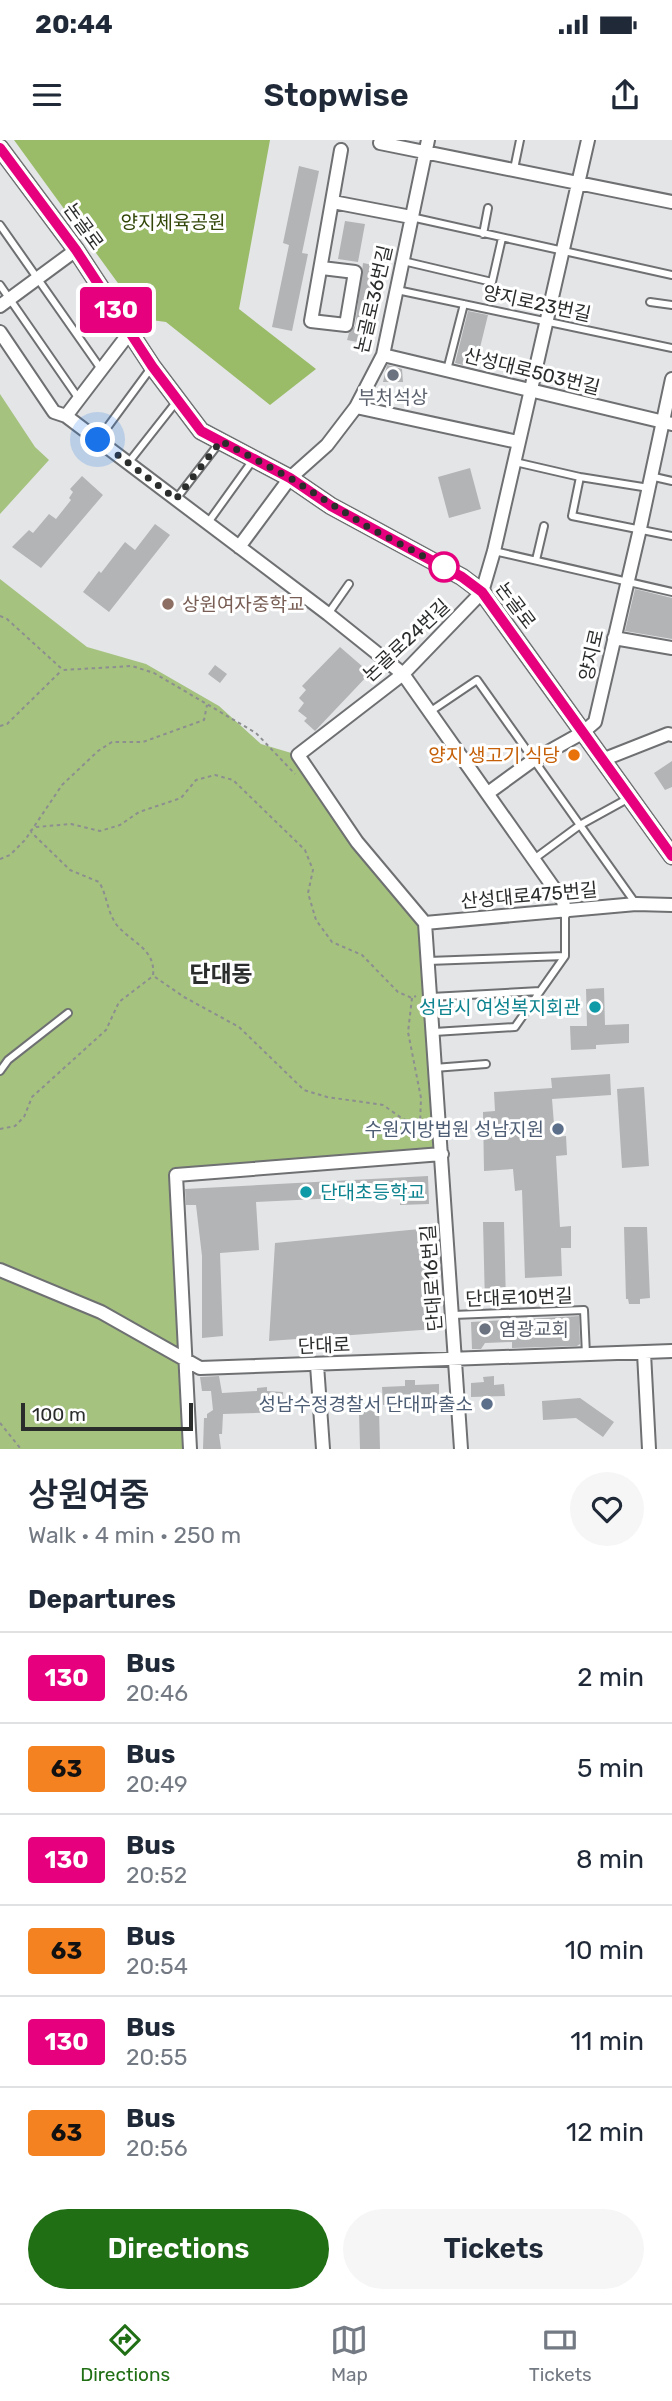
<!DOCTYPE html>
<html lang="en">
<head>
<meta charset="utf-8">
<style>
  :root { --surface:#fff; --page:#f6f6f7; --text:#1f2937; --muted:#747a83; --line:#e0e1e3; --accent:#206f15 }
  body { margin:0; font-family:Rubik,"Noto Sans KR",sans-serif; background:var(--page); color:var(--text); height:100vh; display:flex; flex-direction:column; font-size:26px; white-space:nowrap }
  * { box-sizing:border-box; margin:0 }
  p { font-size:23px; color:var(--muted) }
  .icon { flex:none; width:38px; height:38px; fill:none; stroke:currentColor; stroke-width:2; stroke-linecap:round; stroke-linejoin:round }
  .map { position:relative; height:1309px; overflow:hidden }
  .drawer { display:flex; flex-direction:column; background:var(--surface); flex:1 }
  .drawer>* { flex:none }
  .badge { padding:0 14px; border-radius:5px; font-size:24px; line-height:46px }
  .scale { position:absolute; left:21px; bottom:18px; width:172px; box-sizing:border-box; padding-left:7px; border:4px solid #2b2c2c; border-top:0; font-size:19px; line-height:24px; white-space:nowrap; color:#2b2c2c; -webkit-text-stroke:5px #fff; paint-order:stroke }
  .you { position:absolute; width:35px; height:35px; margin:-18px; border:5px solid #fff; border-radius:50%; background:#1a73e8; box-shadow:0 0 0 10px #1a73e833 }
  .map>.badge { position:absolute; translate:-50% -50%; box-shadow:0 0 0 4px #fff }
  h2 { padding:0 28px; font-size:26px; line-height:63px }
  .round { display:grid; place-items:center; flex:none; width:74px; height:74px; border-radius:37px; background:var(--page) }
  .overview { display:flex; align-items:center; justify-content:space-between; height:119px; padding:0 28px }
  h1 { font-size:33px; font-weight:600; line-height:52px }
  .button { display:flex; gap:14px; margin-top:auto; padding:14px 28px }
  .button a { flex:1; height:80px; border-radius:42px; background:var(--accent); color:#fff; font-size:28px; font-weight:600; line-height:80px; text-align:center }
  .button a+a { background:var(--page); color:var(--text) }
  ul { padding:0; list-style:none }
  li { display:flex; align-items:center; gap:21px; height:91px; padding:0 28px; border-top:2px solid var(--line) }
  li div { flex:1 }
  li b { display:block; font-size:26px }
  li em { font-style:normal }
  li .badge { min-width:77px; font-weight:700; text-align:center }
  .status { display:flex; justify-content:space-between; align-items:center; height:49px; padding:0 35px; background:var(--surface); direction:ltr }
  .status svg { height:19px; fill:currentColor }
  header { display:flex; justify-content:space-between; align-items:center; height:91px; padding:0 28px; background:var(--surface); font-size:32px; font-weight:600 }
  .menu { display:flex; justify-content:space-around; align-items:center; height:98px; border-top:2px solid var(--line); background:var(--surface); font-size:19px; color:var(--muted) }
  .menu a { display:grid; justify-items:center; gap:4px }
  .menu .current { color:var(--accent) }
  .map>svg:first-child { display:block }
</style>
</head>
<body>
<div class="status"><b>20:44</b><svg viewBox="0 0 49 12"><path d="M0 12V9h3v3zM5 12V6h3v6zM10 12V3h3v9zM15 12V0h3v12zM26 1h20v11H26zM47 4h2v5h-2z"/></svg></div>
<header><svg class="icon" aria-label="menu" viewBox="0 0 24 24"><path d="M4 6h16M4 12h16M4 18h16"/></svg>Stopwise<svg class="icon" aria-label="share" viewBox="0 0 24 24"><path d="M12 15V3M7 8l5-5 5 5M5 13v7h14v-7"/></svg></header>
<div class="map">
<svg width="672" height="1309" viewBox="0 0 672 1309">
  <rect width="100%" height="100%" fill="#e3e5e7"/>
  <!-- green -->
  <path fill="#a5c27f" d="M0 254 35 307 49 320 0 374Z
    M0 439 87 507 146 524 219 566 261 604 298 615 425 783 430 849 433 1010 172 1031 185 1309H0Z"/>
  <!-- forest -->
  <path fill="#9abc68" d="M14 0H270L239 169 316 229 270 265 166 182 144 179Z"/>
  <!-- building -->
  <path fill="#b3b4b6" d="M299 26 319 31 302 113 308 114 292 191 272 187 289 105 283 103Z
    M345 81 365 84 358 122 338 119Z
    M363 123 383 127 367 204 347 200 349 193 355 186Z
    M468 171 488 175 475 228 455 223Z
    M387 225 402 229 403 242H383Z
    M470 328 481 369 449 378 438 337Z
    M82 336 103 355 41 428 12 407 29 390 33 393 49 374 56 379 71 360 69 358 73 352 70 349Z
    M155 384 170 395 109 472 83 452 99 431 101 433 125 402 135 410Z
    M635 449 672 458V499L625 491Z
    M340 507 370 533 315 591 304 581 307 578 298 571 304 563 299 558 306 550 302 546Z
    M215 525 227 534 220 543 208 534Z
    M672 621V647L665 650 654 633Z
    M604 848 605 885 629 884V903L596 905V909L571 910 570 886H587L586 849Z
    M610 934 611 955 552 959 555 997 566 996 567 1015 556 1016 560 1087 571 1086V1108H561L562 1136 525 1138 522 1050 515 1051 513 1029 484 1031 483 972 495 971 494 952 552 948 551 938Z
    M644 947 649 1026 622 1028 617 949Z
    M428 1036 429 1064 400 1065V1055L256 1062 259 1110 220 1113 223 1196 202 1198V1116L196 1065H186L185 1049Z
    M483 1082H504L506 1163 485 1164Z
    M624 1087H647L650 1158 640 1159V1164H629L628 1159H626Z
    M430 1088 435 1189 269 1201 275 1103Z
    M579 1176 580 1204 577 1206 512 1208V1202L485 1203 481 1209H472L471 1182Z
    M219 1236 222 1253 257 1251V1248L267 1247V1251L283 1252 284 1272 223 1274 222 1294H219L221 1309H203L204 1278H207V1274L213 1270 211 1251H202L200 1237Z
    M494 1236V1245L504 1244 505 1256 471 1257V1243L484 1242 483 1237Z
    M405 1240H415V1245L439 1244V1256H434V1263L383 1265 382 1247 405 1246Z
    M580 1258 614 1282 603 1297 576 1278 543 1280 542 1261Z
    M379 1270 380 1309H360L359 1271Z"/>
  <g fill="none" stroke-linecap="round" stroke-linejoin="round">
    <defs>
      <path id="lane" d="M514 29 520 0
        M411 77 672 135
        M0 85 101 229
        M483 94 488 68
        M403 121 492 142 502 98
        M0 145 79 259
        M397 150 672 208
        M650 162 672 165
        M447 230 464 164
        M98 300 151 228
        M129 322 177 261
        M515 322 580 337 649 348
        M650 336 672 341
        M580 337 572 376 672 396
        M176 359 220 302
        M207 384 253 320
        M494 411 672 452
        M536 420 544 386
        M328 474 349 444
        M431 571 477 540 636 764
        M534 719 580 685 629 658
        M428 821 565 816
        M431 857 540 851
        M434 892 515 887 565 816V772
        M434 928 486 924
        M0 931 8 920 68 873
        M453 1175 584 1170 586 1215"/>
      <path id="street" d="M380 3 672 62
        M333 62 411 77
        M322 128 355 132 346 185 311 181 341 10
        M0 166 76 110
        M0 192 54 272 66 276 328 474 403 534 563 761 565 772
        M383 215 672 284
        M356 267 518 302
        M66 276 130 192
        M239 407 290 338 327 305 356 267 383 215 428 0
        M614 498 672 508
        M602 620 668 594 672 595
        M488 653 532 621 582 593 595 582 639 393 672 239
        M425 783 357 702 298 615 403 534 482 452 494 411 588 0
        M425 783 461 1309
        M425 783 636 764 672 765
        M0 1130 101 1172 200 1228 672 1211
        M644 1213 649 1309
        M317 1225 323 1309
        M190 1309 176 1035 442 1014"/>
      <path id="secondary" d="M0 8 76 110 152 226 201 291 290 338 331 366 462 437 482 452 672 716"/>
    </defs>
    <!-- lane casing -->
    <use href="#lane" stroke="#6e7072" stroke-width="10"/>
    <!-- street casing -->
    <use href="#street" stroke="#6e7072" stroke-width="16"/>
    <!-- secondary casing -->
    <use href="#secondary" stroke="#6e7072" stroke-width="19"/>
    <!-- path -->
    <path stroke="#8c8e8f" stroke-width="2" stroke-dasharray="3.5 3.5" stroke-linecap="butt" d="M0 476 7 479 63 530 132 526 154 533 256 593 295 634
      M0 586 7 584 61 531
      M30 691 36 687 71 684 100 691 120 685 139 672 181 658 196 640 215 635 233 640 305 710 313 730 308 753 316 780 332 802 362 815 398 852 412 858 416 856
      M0 719 10 715 25 700 62 645 98 611 112 602H143L204 580 207 565
      M155 837 184 857 239 887 304 950 327 957 383 965 403 979 427 989
      M412 858 408 892 421 958 420 985
      M0 989 15 986 24 977 32 957 106 890 119 862 153 836C156 808 131 803 116 784 107 771 107 755 99 742L70 730 31 692
      M0 1283 21 1309"/>
    <!-- lane -->
    <use href="#lane" stroke="#fff" stroke-width="6"/>
    <!-- street -->
    <use href="#street" stroke="#fff" stroke-width="12"/>
    <!-- secondary -->
    <use href="#secondary" stroke="#fff" stroke-width="16"/>
  </g>
  <g fill="none" stroke-linecap="round" stroke-linejoin="round">
    <defs>
      <path id="line" d="M0 8 76 110 152 226 201 291 290 338 331 366 462 437 482 452 672 716"/>
    </defs>
    <!-- line casing -->
    <use href="#line" stroke="#fff" stroke-width="16"/>
    <!-- line -->
    <use href="#line" stroke="#e6007e" stroke-width="10"/>
    <!-- walk -->
    <path stroke="#2b2c2c" stroke-width="7" stroke-dasharray="0 12.6" d="M98 300 176 359 221 301 290 338 368 387 444 427"/>
  </g>
  <!-- markers -->
  <g fill="#6b7280" stroke="#fff" stroke-width="2.5">
    <circle cx="393" cy="235" r="7"/>
    <circle cx="485" cy="1189" r="7"/>
  </g>
  <circle fill="#fff" stroke="#e6007e" stroke-width="3.5" cx="444" cy="427" r="14"/>
  <circle fill="#8d6e63" stroke="#fff" stroke-width="2.5" cx="168" cy="464" r="7"/>
  <circle fill="#e8710a" stroke="#fff" stroke-width="2.5" cx="574" cy="615" r="7"/>
  <g fill="#0f9aa8" stroke="#fff" stroke-width="2.5">
    <circle cx="595" cy="867" r="7"/>
    <circle cx="306" cy="1052" r="7"/>
  </g>
  <g fill="#5c6f8a" stroke="#fff" stroke-width="2.5">
    <circle cx="558" cy="989" r="7"/>
    <circle cx="487" cy="1264" r="7"/>
  </g>
  <g text-anchor="middle" stroke-width="6" stroke-linejoin="round" paint-order="stroke">
    <!-- park labels -->
    <g font-size="19" fill="#324708" stroke="#fff">
      <text x="173" y="89">양지체육공원</text>
    </g>
    <!-- street labels -->
    <g font-size="19" fill="#2b2c2c" stroke="#fff">
      <text transform="translate(84 86) rotate(54)" y="7">논골로</text>
      <text transform="translate(373 159) rotate(-77)" y="7">논골로36번길</text>
      <text transform="translate(537 163) rotate(12)" y="7">양지로23번길</text>
      <text transform="translate(532 231) rotate(14)" y="7">산성대로503번길</text>
      <text transform="translate(516 465) rotate(53)" y="7">논골로</text>
      <text transform="translate(406 500) rotate(-43)" y="7">논골로24번길</text>
      <text transform="translate(591 515) rotate(-77)" y="7">양지로</text>
      <text transform="translate(529 755) rotate(-5)" y="7">산성대로475번길</text>
      <text transform="translate(431 1138) rotate(-94)" y="7">단대로16번길</text>
      <text transform="translate(519 1157) rotate(-2)" y="7">단대로10번길</text>
      <text transform="translate(324 1205) rotate(-2)" y="7">단대로</text>
    </g>
    <!-- worship labels -->
    <g font-size="19" fill="#5b616d" stroke="#fff">
      <text x="393" y="264">부처석상</text>
      <text x="499" y="1196" text-anchor="start">염광교회</text>
    </g>
    <!-- education labels -->
    <g font-size="19" fill="#785e54" stroke="#fff" text-anchor="start">
      <text x="182" y="471">상원여자중학교</text>
    </g>
    <!-- food labels -->
    <g font-size="19" fill="#c56008" stroke="#fff" text-anchor="end">
      <text x="560" y="622">양지 생고기 식당</text>
    </g>
    <!-- culture labels -->
    <g font-size="19" fill="#0d838f" stroke="#fff" text-anchor="end">
      <text x="581" y="874">성남시 여성복지회관</text>
      <text x="320" y="1059" text-anchor="start">단대초등학교</text>
    </g>
    <!-- service labels -->
    <g font-size="19" fill="#4e5e75" stroke="#fff" text-anchor="end">
      <text x="544" y="996">수원지방법원 성남지원</text>
      <text x="473" y="1271">성남수정경찰서 단대파출소</text>
    </g>
    <!-- quarter labels -->
    <g font-size="23" font-weight="bold" fill="#2b2c2c" stroke="#fff">
      <text x="221" y="842">단대동</text>
    </g>
  </g>
</svg>
<div class="scale">100 m</div>
<div class="you" style="left:98px;top:300px"></div>
<b class="badge" style="left:116px;top:170px;background:#e6007e;color:#fff">130</b>
</div>
<section class="drawer">
<div class="overview"><div><h1>상원여중</h1><p>Walk · 4 min · 250 m</p></div><a class="round"><svg class="icon" aria-label="heart" viewBox="0 0 24 24"><path d="M12 20l-8-8c-3-5 5-10 8-4 3-6 11-1 8 4z"/></svg></a></div>
<h2>Departures</h2>
<ul>
<li><span class="badge" style="background:#e6007e;color:#fff">130</span><div><b>Bus</b><p>20:46</p></div><em>2 min</em></li>
<li><span class="badge" style="background:#f58220;color:#111">63</span><div><b>Bus</b><p>20:49</p></div><em>5 min</em></li>
<li><span class="badge" style="background:#e6007e;color:#fff">130</span><div><b>Bus</b><p>20:52</p></div><em>8 min</em></li>
<li><span class="badge" style="background:#f58220;color:#111">63</span><div><b>Bus</b><p>20:54</p></div><em>10 min</em></li>
<li><span class="badge" style="background:#e6007e;color:#fff">130</span><div><b>Bus</b><p>20:55</p></div><em>11 min</em></li>
<li><span class="badge" style="background:#f58220;color:#111">63</span><div><b>Bus</b><p>20:56</p></div><em>12 min</em></li>
</ul>
<div class="button"><a>Directions</a><a>Tickets</a></div>
</section>
<nav class="menu">
<a class="current"><svg class="icon" aria-label="directions" viewBox="0 0 24 24"><path d="M12 3l9 9-9 9-9-9zM9 14v-3h6M13 9l2 2-2 2"/></svg>Directions</a>
<a><svg class="icon" aria-label="map" viewBox="0 0 24 24"><path d="M3 6l6-2 6 2 6-2v14l-6 2-6-2-6 2zM9 4v14M15 6v14"/></svg>Map</a>
<a><svg class="icon" aria-label="tickets" viewBox="0 0 24 24"><path d="M3 7h18v10H3zM15 7v10"/></svg>Tickets</a>
</nav>
</body>
</html>
